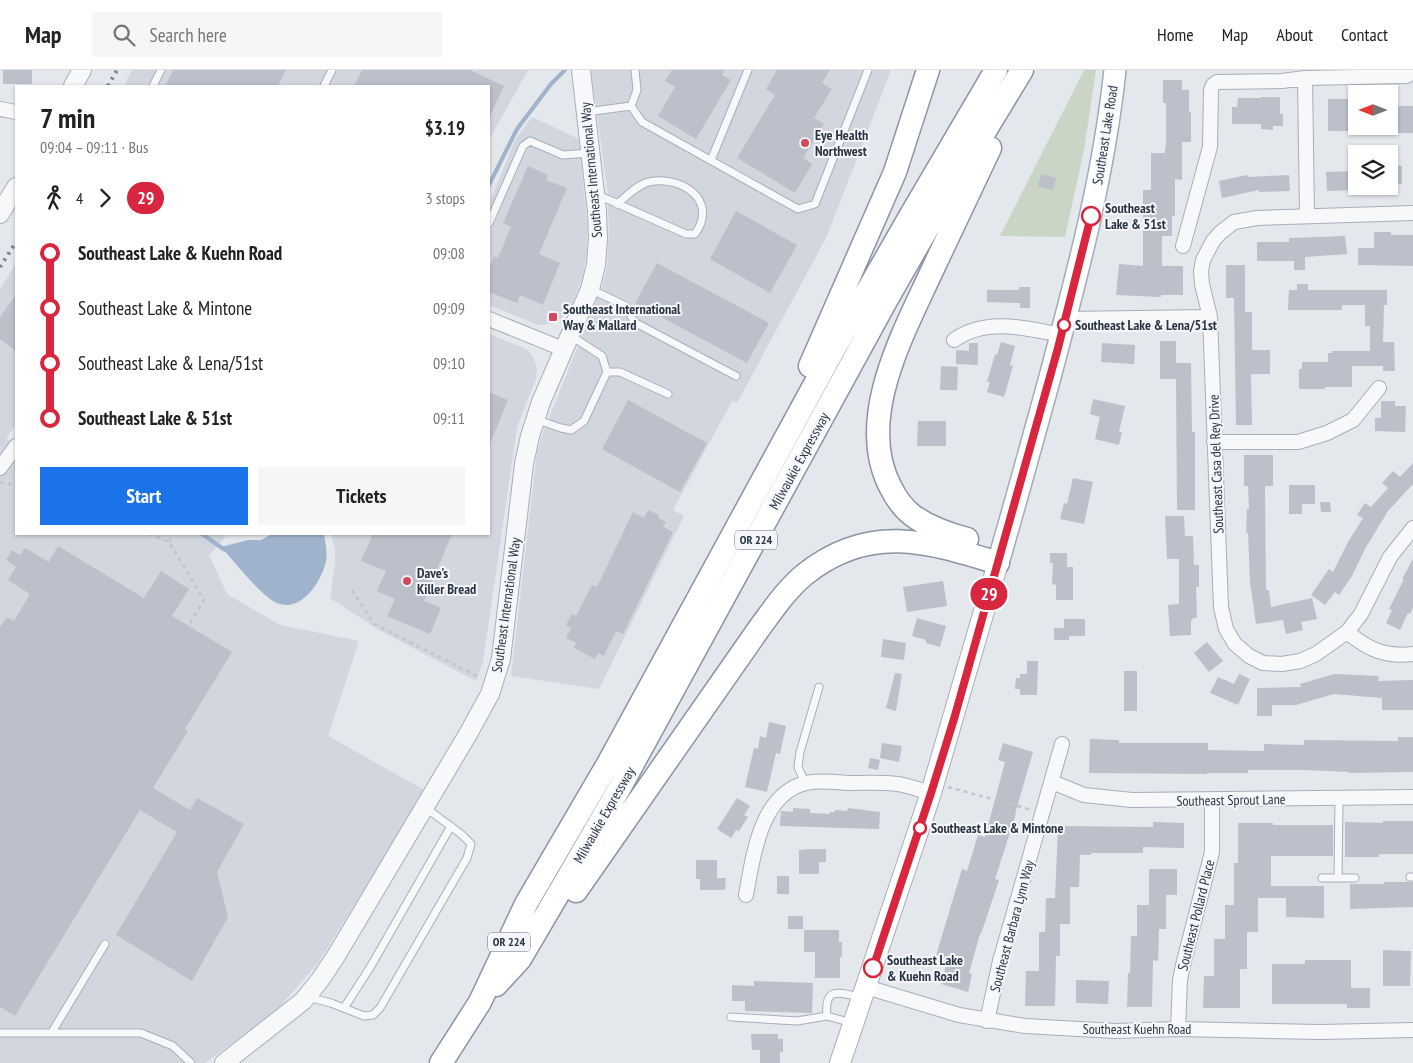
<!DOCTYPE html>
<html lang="en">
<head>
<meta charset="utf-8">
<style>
  :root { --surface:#fff; --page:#f6f6f6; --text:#222; --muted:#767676; --line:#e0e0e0; --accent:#1a73e8 }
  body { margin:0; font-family:"PT Sans Narrow",sans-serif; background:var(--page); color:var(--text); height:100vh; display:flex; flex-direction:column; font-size:19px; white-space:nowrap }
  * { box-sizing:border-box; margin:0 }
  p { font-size:16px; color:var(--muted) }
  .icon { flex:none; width:28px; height:28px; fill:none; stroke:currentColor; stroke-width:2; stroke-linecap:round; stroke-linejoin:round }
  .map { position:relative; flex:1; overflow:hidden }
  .details { position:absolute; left:15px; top:15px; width:475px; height:450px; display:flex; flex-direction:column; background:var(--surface); border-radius:0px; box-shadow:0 1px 4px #0004 }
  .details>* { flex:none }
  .badge { padding:0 10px; border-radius:16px; font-size:18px; line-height:32px }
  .needle { width:32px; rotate:270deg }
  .fabs { position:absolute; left:1348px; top:15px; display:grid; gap:10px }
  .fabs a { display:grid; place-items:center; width:50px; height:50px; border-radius:0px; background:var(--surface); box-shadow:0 1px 4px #0004; font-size:25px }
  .map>.badge { position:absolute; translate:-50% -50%; box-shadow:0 0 0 2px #fff }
  .legs { display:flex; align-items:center; gap:8px; height:55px; padding:0 25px; font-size:16px }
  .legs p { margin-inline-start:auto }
  .overview { display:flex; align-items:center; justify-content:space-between; height:85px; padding:0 25px }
  h1 { font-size:28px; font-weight:700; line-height:38px }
  .cta { display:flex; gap:10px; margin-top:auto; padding:10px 25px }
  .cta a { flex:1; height:58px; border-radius:0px; background:var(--accent); color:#fff; font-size:20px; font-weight:700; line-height:58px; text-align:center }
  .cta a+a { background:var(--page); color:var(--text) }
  ul { padding:0 25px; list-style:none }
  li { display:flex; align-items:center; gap:18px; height:55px; font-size:19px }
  li i { display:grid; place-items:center; width:8px; height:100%; margin:0 6px; background:currentColor }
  li i::after { content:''; width:12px; height:12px; margin:-6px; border:4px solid; border-radius:50%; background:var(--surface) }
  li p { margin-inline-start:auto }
  li:first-child i { background:linear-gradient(#0000 50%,currentColor 0) }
  li:last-child i { background:linear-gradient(currentColor 50%,#0000 0) }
  header { display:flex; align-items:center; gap:30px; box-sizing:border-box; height:70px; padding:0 25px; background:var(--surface); border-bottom:1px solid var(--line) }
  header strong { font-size:24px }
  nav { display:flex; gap:28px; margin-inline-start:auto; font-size:18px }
  .search { width:350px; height:45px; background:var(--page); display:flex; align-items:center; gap:12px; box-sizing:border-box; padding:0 18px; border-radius:0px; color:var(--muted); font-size:19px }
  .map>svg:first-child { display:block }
</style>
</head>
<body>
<header>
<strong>Map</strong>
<div class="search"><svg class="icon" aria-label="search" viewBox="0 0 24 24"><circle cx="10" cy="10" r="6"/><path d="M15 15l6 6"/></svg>Search here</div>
<nav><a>Home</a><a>Map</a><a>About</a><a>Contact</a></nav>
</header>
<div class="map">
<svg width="1413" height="993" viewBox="0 0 1413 993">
  <rect width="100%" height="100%" fill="#e4e7ec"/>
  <!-- built -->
  <path fill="#d2d6de" d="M132 0H528L489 70V16H124Z
    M591 0H891L827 166 737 333 732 331 673 440 684 446 599 619 511 606 537 382 541 368 603 214 607 195 609 158 607 117Z
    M532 47 579 69 587 155V182L583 205 574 230 568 241 560 249 550 254 538 255 489 235V134L515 70Z
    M16 193V355L6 368 16 375V464H228L209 485 227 524 280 555 359 571 328 666 426 721 318 893 275 942 205 993H0V219Z
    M489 264 526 279 533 287 537 298 536 309 517 357 483 592 476 611 379 560 330 528 335 494V479L331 464H489Z"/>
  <!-- green -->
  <path fill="#c9d6c5" d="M1084 0H1096L1084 80 1065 167 1000 166Z"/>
  <!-- water -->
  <path fill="#9fb4cc" d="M272 464H324C325 472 328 483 326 491 322 510 303 541 280 534 264 530 234 491 221 477L248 470H261Z"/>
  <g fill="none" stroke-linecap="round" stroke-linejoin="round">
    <!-- stream -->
    <path stroke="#9fb4cc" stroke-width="4" d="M489 115 517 59 551 14 565 0
      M202 464 225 480"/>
  </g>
  <!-- building -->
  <path fill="#bbc0ca" d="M3 0H32V14H3Z
    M173 0H286L278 16H165Z
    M362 0H470L504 16 489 48V16H354Z
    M672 0H725L722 5 731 10 696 69 658 46 675 17 665 11Z
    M777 0H830L822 13 832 19 814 48 824 54 803 88 812 94 795 123 737 88 775 25 766 19Z
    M1163 10H1182V20H1189V42H1191V72H1182V110L1175 109V146H1172V166H1162V196H1183V225H1161V227L1116 225 1119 194 1143 196V120H1151V83H1165V77H1166V33H1163Z
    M1261 27H1280V44H1283V56H1273V60L1261 59V54H1232V37H1237L1238 28H1261Z
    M1328 29H1354L1353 61H1328Z
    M1389 36H1413V63H1389Z
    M528 96 548 105 546 110 567 118 539 184 560 193 543 235 520 225 517 233 489 222V199L494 186 498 188 511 157 503 153Z
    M1389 96H1402V114H1389Z
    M1356 101V120L1327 121 1326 102Z
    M1041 104 1056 108 1053 120 1038 116Z
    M1247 105 1248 107 1289 105 1290 121 1259 122V120L1222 128 1219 111Z
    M736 141 797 175 770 223 710 189Z
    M1374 162H1391V165H1413V196L1358 195V178H1374Z
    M1345 166 1347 184 1305 187V200H1294V191H1257V172H1289V168Z
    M657 193 769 253 747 293 635 233Z
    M1226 195H1245V242H1252V280H1270V304H1251L1252 355H1236L1234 228H1226Z
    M1297 214H1308V220H1387V235H1384L1383 272H1394L1395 301H1383V296H1352V317H1325V319H1299V299H1302V292H1328V283H1332V281H1370V256H1365V235H1342V240H1288L1289 220H1297Z
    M1019 217H1030V238H1020V233L987 232V220H1019Z
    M16 225V281L0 269V247Z
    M1160 271H1176V293H1191L1192 362H1195V440H1177L1176 309H1160Z
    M1001 272 1015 276 1010 295 1013 296 1004 327 987 322 990 312H987L995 284 997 285Z
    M969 273H978V295L956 294V280L969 281Z
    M1102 273 1135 275 1134 294 1101 292Z
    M941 296 958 297 957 320H940Z
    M489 322 508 330 489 376Z
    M1093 329 1125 336 1119 362H1122L1119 375 1095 369 1100 347 1090 344Z
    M628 330 707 373 680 422 602 379Z
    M1381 331H1395V336H1406L1405 362 1375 361V348H1381Z
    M918 351H946V376H917Z
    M1244 385H1273V416H1265L1266 520H1269L1271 537 1312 528 1317 549 1301 552 1303 560 1286 564 1283 550 1256 554 1250 512 1248 463H1246L1247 439H1249L1248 416H1244Z
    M1413 393V414L1388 441 1365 479 1352 506 1339 525 1335 522 1325 535 1311 525 1329 499 1333 502 1348 472 1363 448 1357 445 1365 433 1371 437 1388 418 1382 413 1393 401 1400 407Z
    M1073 408 1093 412 1084 454 1060 449 1064 433 1067 434Z
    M1289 415H1315V434H1302V444H1289Z
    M1320 432H1330L1331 442H1321Z
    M648 440 659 445 658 448 666 452 663 457 673 462 623 564 616 561 604 586 598 583 595 589 574 578 576 573 566 568 571 558 566 555 572 544 576 546 592 515 597 517 633 442 644 448Z
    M1165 446H1184L1185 466H1193L1194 495H1199V517H1196L1197 548H1192L1193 550H1191V565L1170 566 1168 535 1179 534V489H1167Z
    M373 464H452L424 531 441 538 430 564 387 546 395 529 377 521 386 501 361 491Z
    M58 476 144 528 161 501 189 519 172 546 232 582 185 659 188 661 153 718 190 740 197 728 244 754 217 802 228 847 192 911 116 865 177 762 140 740 15 946 0 937V557L7 547 14 551 30 524 8 510 16 497 6 490 12 480 20 485 25 478 49 492Z
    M1050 483H1067V497H1073V530H1056V515L1052 514 1053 493H1050Z
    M1413 489V537L1410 544 1408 543 1400 560 1386 553 1392 540 1389 539 1404 509H1402Z
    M943 511 947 536 907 542 903 517Z
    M917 548 946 556 940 577 926 573V570L912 566Z
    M1064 549H1085V566H1069V570H1054V558H1064Z
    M883 569 906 573 904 590 881 587Z
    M1207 572 1223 591 1209 602 1194 583Z
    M1027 591H1038L1037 625H1020V619H1015L1016 608H1020V604H1027Z
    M1124 601H1137V641H1124Z
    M895 603 902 604 896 641 886 638Z
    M1239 604 1250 609 1238 635 1210 623 1218 607 1234 614Z
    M1334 604 1379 606 1378 611 1413 610V640H1382V628L1334 624 1296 635H1272V646H1257V618L1301 617 1300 614Z
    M769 652 786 656 780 684 776 683 767 722 745 717 754 678 758 679 760 666 766 668Z
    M1398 667H1413V702L1349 703V702L1304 700H1248V703H1207V704L1089 703 1090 669 1119 670V673H1208V680L1264 681V674L1304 675V670L1398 671Z
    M882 673 902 676 899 692 880 688Z
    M1003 673 1033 682 1015 744H1016L995 809 999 810 981 864H980L969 903 972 904 968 922 941 914 947 892 935 889 962 799 967 801 978 765 985 767 1005 692 998 690Z
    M870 688 880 690 878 700 868 698Z
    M737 728 750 736 744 745 748 747 739 761 736 760 731 768 717 759Z
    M793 738 810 739V743L830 744V742H835V740L847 741 848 738 880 742 879 759 780 756 781 741 793 742Z
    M1383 751H1413V784H1379V787H1345V752L1383 753Z
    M1153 752 1184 753V778L1143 777V783H1091V785H1080L1079 817H1070V854H1060V886H1056L1055 936H1025L1026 901H1039V862H1045L1046 828H1055L1058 756 1153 757Z
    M1238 753H1273V755H1333V786H1271V816H1324V848L1286 847V828H1258V862H1247V899H1240V938H1203L1204 906H1214V869H1225V835H1234V793H1238Z
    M810 779H826V792H819V804H799V780Z
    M696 790H717V808H726L725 820H700V809H696Z
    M1149 799H1177V825H1166V859H1159L1158 891 1153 890 1152 937H1127L1128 903H1130L1131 866H1137V835H1149Z
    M777 806H789V824H777Z
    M1384 812H1413V837L1350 839V814H1384Z
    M788 846H803V859H788Z
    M804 860H839V872H842V887H840V908H815V882H804Z
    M1383 880 1411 881 1410 916H1383Z
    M1305 890H1351V918H1370V938H1347V934H1272V894H1305Z
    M1076 910 1109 911 1108 934 1076 933Z
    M754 911 813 913 812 943 745 941V931H732V915L754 916Z
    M751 964H778V969H783V982H780V993H760V980H752Z"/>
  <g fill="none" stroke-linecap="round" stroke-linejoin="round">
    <defs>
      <path id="service" d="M153 16 161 0
        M324 16 332 0
        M631 36 642 52 798 139 815 134 868 0
        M631 36 637 20 635 0
        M586 42 631 36
        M711 90 748 0
        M598 125 686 164H695C719 130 681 105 649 112 638 114 626 127 617 134
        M489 153 523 76 530 71 563 85 589 83
        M590 219 626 236 634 252 736 306
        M607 302H620L668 324
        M535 349 561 358 571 360 584 351 607 302 602 286 571 266
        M805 713 798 697 800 682 819 617
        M1410 807H1413
        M1322 808H1355
        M1338 808 1339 728
        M308 927 331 933 364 946 373 945 380 938 467 788 471 774 461 764 426 738
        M344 938 371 896 451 756
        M827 946C824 917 838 922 859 927
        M731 947 797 951 827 946 852 953
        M52 962 105 874
        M0 963H141L173 976 191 993"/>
      <path id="minor" d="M1305 8 1307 145
        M0 39 16 42
        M1413 143 1257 148 1234 152 1220 163 1213 171 1203 190 1201 201 1202 214 1210 247 1221 537 1226 559 1235 574 1249 586 1263 593 1282 594 1300 591 1316 584 1347 562 1361 544 1390 487 1413 458
        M1183 176 1210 77 1211 20 1213 15 1217 12 1282 11 1305 8 1407 6 1406 0
        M489 249 563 279
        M1066 249 1210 247
        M954 270C986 247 1025 258 1061 265
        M1214 372H1298L1327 363 1353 350 1379 318
        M0 398 16 376
        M1347 562C1369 580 1385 587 1413 584
        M1052 712 1084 725 1132 730 1413 727
        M746 825C753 787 760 724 806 713 819 710 835 712 848 713 865 713 882 712 898 714 910 716 920 720 931 723
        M866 917 959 945 1025 956 1115 961 1178 959 1320 962 1413 960
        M987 951 1000 891 1062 674
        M1178 959 1180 910 1183 895 1212 782V730"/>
      <path id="tertiary" d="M73 16 82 0
        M0 144 16 117
        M224 993 303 931 320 910 336 886 468 664 490 624 501 589 524 394 530 366 541 332 590 219 596 195 598 168 597 141 581 0"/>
      <path id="secondary" d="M840 993 931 723 998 493"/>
      <path id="primary" d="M998 493C1016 431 1033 369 1050 307 1077 205 1104 105 1115 0"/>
      <path id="trunk" d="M810 296 895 102 928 0
        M967 469C948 464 928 457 912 445 903 438 896 428 891 418 855 351 902 266 930 205 950 163 970 120 990 78
        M576 821 758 560C772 541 786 520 804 505 868 453 927 471 998 493
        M496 915 520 889 567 809 619 719 887 229 947 124 1022 0
        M441 993 480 932 526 834 609 692 834 279 912 143 996 0"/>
    </defs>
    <!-- service casing -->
    <use href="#service" stroke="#a9aeb7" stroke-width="9"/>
    <!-- minor casing -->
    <use href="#minor" stroke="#a9aeb7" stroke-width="16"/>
    <!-- tertiary casing -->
    <use href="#tertiary" stroke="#a9aeb7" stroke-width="20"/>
    <!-- secondary casing -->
    <use href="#secondary" stroke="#a9aeb7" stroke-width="22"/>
    <!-- primary casing -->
    <use href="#primary" stroke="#a3abb8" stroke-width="24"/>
    <!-- trunk casing -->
    <use href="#trunk" stroke="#8b94a3" stroke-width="25"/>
    <!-- path -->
    <path stroke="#c2c5cb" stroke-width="2.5" stroke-dasharray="4 4" stroke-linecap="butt" d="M0 412 16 416
      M149 464 169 472 204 530 190 553
      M169 472 174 464
      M352 520 374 554 481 608
      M948 717 1032 740"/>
    <!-- service -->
    <use href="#service" stroke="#f7f8fa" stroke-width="7"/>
    <!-- minor -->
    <use href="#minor" stroke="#f7f8fa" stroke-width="14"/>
    <!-- tertiary -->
    <use href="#tertiary" stroke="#f7f8fa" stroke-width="18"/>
    <!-- secondary -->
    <use href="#secondary" stroke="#fff" stroke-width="20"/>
    <!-- primary -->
    <use href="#primary" stroke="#fff" stroke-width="21"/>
    <!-- trunk -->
    <use href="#trunk" stroke="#fff" stroke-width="22"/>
    <!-- rail -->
    <path stroke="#7d8696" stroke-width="4" stroke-dasharray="2.5 5" stroke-linecap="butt" d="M108 16 117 0
      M0 197 16 172"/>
  </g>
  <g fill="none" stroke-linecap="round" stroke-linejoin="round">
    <defs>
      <path id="line-1" d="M873 898 931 723 954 649 1058 278 1091 146"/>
    </defs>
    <!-- line-1 casing -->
    <use href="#line-1" stroke="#fff" stroke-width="11"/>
    <!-- line-1 -->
    <use href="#line-1" stroke="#d7263d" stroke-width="8"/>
  </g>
  <!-- markers -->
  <g fill="#d1495b" stroke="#f4f6f9" stroke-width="2">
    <circle cx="805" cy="73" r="5"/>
    <rect x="548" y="242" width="10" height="10" rx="2.5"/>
    <circle cx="407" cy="511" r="5"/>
  </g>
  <g fill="#fff" stroke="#d7263d" stroke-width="2.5">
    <circle cx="1091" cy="146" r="9"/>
    <circle cx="1064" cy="255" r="6"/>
    <circle cx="920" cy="758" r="6"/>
    <circle cx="873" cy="898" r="9"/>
  </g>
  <g text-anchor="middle" stroke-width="4" stroke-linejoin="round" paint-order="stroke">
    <!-- shield labels -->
    <g fill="#f4f6f9" stroke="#676e7b" stroke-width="1">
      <rect x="735" y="460.5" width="42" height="19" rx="4"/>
      <rect x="488" y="862.5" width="42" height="19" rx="4"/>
    </g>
    <g font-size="12" font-weight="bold" fill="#2b3445">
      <text x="756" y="474">OR 224</text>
      <text x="509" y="876">OR 224</text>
    </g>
    <!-- poi labels -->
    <g font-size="14" font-weight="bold" fill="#2b3445" stroke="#f4f6f9" text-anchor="start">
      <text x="815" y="70">Eye Health<tspan x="815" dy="16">Northwest</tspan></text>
      <text x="563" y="244">Southeast International<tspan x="563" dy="16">Way &amp; Mallard</tspan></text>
      <text x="417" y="508">Dave's<tspan x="417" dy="16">Killer Bread</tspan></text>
    </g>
    <!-- street labels -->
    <g font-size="14" fill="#2b3445" stroke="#f4f6f9">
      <text transform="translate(1105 65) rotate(-81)" y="5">Southeast Lake Road</text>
      <text transform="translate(591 100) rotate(-95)" y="5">Southeast International Way</text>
      <text transform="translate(799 391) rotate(-61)" y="5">Milwaukie Expressway</text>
      <text transform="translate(1216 394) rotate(-92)" y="5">Southeast Casa del Rey Drive</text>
      <text transform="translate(506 535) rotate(-82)" y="5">Southeast International Way</text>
      <text transform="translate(1231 730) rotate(-1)" y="5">Southeast Sprout Lane</text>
      <text transform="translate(604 745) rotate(-60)" y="5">Milwaukie Expressway</text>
      <text transform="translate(1196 845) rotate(-76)" y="5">Southeast Pollard Place</text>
      <text transform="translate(1012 856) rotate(-75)" y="5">Southeast Barbara Lynn Way</text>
      <text x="1137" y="964">Southeast Kuehn Road</text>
    </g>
    <!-- stop labels -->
    <g font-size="14" font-weight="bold" fill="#2b3445" stroke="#f4f6f9" text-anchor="start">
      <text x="1105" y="143">Southeast<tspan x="1105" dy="16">Lake &amp; 51st</tspan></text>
      <text x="1075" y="260">Southeast Lake &amp; Lena/51st</text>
      <text x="931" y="763">Southeast Lake &amp; Mintone</text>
      <text x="887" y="895">Southeast Lake<tspan x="887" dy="16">&amp; Kuehn Road</tspan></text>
    </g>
  </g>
</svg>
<div class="fabs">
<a><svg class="needle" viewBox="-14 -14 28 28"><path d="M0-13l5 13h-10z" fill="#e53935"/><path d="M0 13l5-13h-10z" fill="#767676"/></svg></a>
<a><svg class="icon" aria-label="layers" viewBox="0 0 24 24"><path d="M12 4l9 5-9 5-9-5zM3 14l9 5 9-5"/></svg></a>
</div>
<b class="badge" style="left:989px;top:524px;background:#d7263d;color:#fff">29</b>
<section class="details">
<div class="overview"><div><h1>7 min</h1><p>09:04 – 09:11 · Bus</p></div><b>$3.19</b></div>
<div class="legs"><svg class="icon" aria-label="walk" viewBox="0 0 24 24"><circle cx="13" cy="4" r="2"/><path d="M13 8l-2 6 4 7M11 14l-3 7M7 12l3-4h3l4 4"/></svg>4<svg class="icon" aria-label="forward" viewBox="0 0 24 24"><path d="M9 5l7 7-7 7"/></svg><b class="badge" style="background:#d7263d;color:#fff">29</b><p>3 stops</p></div>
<ul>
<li><i style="color:#d7263d"></i><b>Southeast Lake &amp; Kuehn Road</b><p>09:08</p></li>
<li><i style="color:#d7263d"></i><span>Southeast Lake &amp; Mintone</span><p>09:09</p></li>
<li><i style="color:#d7263d"></i><span>Southeast Lake &amp; Lena/51st</span><p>09:10</p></li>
<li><i style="color:#d7263d"></i><b>Southeast Lake &amp; 51st</b><p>09:11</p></li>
</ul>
<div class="cta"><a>Start</a><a>Tickets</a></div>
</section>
</div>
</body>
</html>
